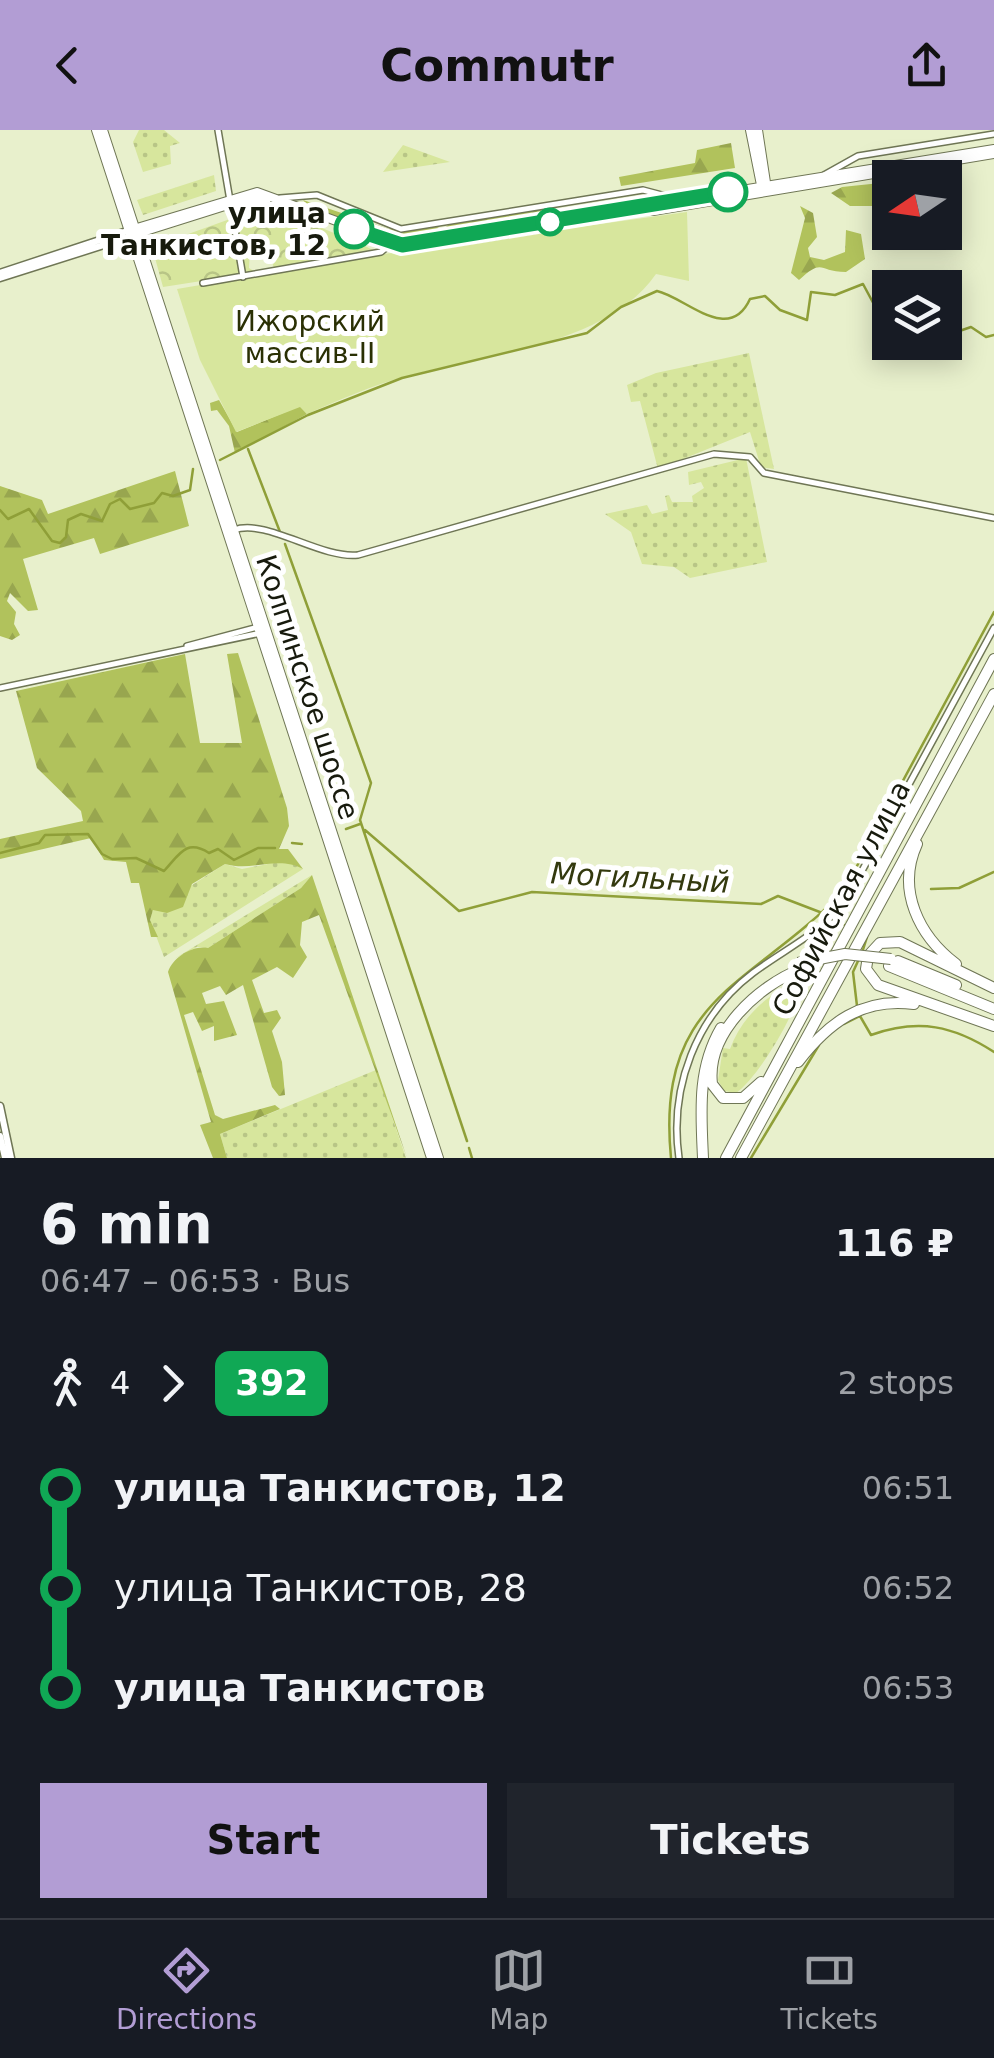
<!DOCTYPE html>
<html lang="en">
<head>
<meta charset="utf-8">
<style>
  :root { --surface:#171b24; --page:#20242c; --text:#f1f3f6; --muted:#9ea1a6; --line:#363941; --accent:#b29dd4 }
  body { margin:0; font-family:"DejaVu Sans",sans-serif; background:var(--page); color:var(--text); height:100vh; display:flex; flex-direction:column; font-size:38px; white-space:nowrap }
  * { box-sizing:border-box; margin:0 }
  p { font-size:32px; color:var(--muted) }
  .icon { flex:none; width:55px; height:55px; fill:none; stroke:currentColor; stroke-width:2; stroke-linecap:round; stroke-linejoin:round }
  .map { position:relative; height:1028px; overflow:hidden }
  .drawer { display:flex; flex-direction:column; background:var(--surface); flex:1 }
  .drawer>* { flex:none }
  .badge { padding:0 20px; border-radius:15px; font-size:35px; line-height:65px }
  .needle { width:65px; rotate:257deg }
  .controls { position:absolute; left:872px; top:30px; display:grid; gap:20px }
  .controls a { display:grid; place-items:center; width:90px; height:90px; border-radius:0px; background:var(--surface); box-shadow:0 5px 25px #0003; font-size:50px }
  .map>.badge { position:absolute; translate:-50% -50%; box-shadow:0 0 0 5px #fff }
  .legs { display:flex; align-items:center; gap:15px; height:110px; padding:0 40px; font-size:32px }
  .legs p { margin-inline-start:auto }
  .head { display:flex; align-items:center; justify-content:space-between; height:170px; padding:0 40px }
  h1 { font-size:55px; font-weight:800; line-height:75px }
  .primary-button { display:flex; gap:20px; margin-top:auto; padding:20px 40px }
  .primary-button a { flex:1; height:115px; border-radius:0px; background:var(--accent); color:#111; font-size:40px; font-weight:800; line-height:115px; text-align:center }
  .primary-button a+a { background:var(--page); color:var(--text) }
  ul { padding:0 40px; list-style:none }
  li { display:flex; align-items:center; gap:35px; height:100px; font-size:38px }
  li i { display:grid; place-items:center; width:15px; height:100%; margin:0 12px; background:currentColor }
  li i::after { content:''; width:25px; height:25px; margin:-12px; border:8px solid; border-radius:50%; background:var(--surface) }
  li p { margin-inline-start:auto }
  li:first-child i { background:linear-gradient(#0000 50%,currentColor 0) }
  li:last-child i { background:linear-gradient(currentColor 50%,#0000 0) }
  header { display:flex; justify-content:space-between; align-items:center; height:130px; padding:0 40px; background:var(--accent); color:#111; font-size:45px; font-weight:800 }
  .dock { display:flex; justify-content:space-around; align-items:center; height:140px; border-top:2px solid var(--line); background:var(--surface); font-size:28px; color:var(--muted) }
  .dock a { display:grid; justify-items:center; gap:5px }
  .dock .selected { color:var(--accent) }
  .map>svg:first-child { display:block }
</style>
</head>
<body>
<header><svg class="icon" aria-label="back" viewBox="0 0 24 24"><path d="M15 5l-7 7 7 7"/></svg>Commutr<svg class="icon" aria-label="share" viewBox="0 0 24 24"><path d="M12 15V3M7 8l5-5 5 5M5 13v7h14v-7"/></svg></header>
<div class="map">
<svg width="994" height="1028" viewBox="0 0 994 1028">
  <defs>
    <pattern id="grass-dots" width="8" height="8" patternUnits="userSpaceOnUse" patternTransform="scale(2.5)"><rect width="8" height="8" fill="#d7e69d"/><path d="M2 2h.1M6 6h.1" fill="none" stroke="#b8c586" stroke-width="1.8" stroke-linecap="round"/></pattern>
    <pattern id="forest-firs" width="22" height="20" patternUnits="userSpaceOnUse" patternTransform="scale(2.5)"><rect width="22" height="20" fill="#b1c25c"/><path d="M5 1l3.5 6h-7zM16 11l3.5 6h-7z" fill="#98a64f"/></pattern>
    <pattern id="park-crowns" width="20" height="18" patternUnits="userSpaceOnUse" patternTransform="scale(2.5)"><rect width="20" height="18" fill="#d7e69d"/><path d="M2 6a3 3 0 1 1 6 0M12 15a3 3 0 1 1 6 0" fill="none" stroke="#b8c586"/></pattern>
  </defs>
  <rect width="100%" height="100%" fill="#e8f0cc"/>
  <!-- grass -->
  <path fill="url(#grass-dots)" d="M139 0H164L180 13 170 16 171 34 143 42 133 12Z
    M403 15 450 32 383 42Z
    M214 45 216 61 143 85 137 70Z
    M749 223 774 339 761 337 750 302 658 339 640 271 631 272 627 255 656 243Z
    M746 328 767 432 690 448 674 437 642 434 631 402 605 384 647 375 652 384 668 380 665 366 669 365 672 372H693L692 366 704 358 701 352 689 355 688 342Z
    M288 730 303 739 164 827 150 790 153 780 225 734 242 739Z
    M312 745 301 758 208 818 197 817 174 829Z
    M801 850C802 876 758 948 736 963L724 961 718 950 723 918 730 919C742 886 768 863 801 850Z
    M376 940 406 1028H227L220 1004Z"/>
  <!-- forest -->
  <path fill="url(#forest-firs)" d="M731 13 735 38 621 56 619 47 695 33 697 20Z
    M890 52 888 91 875 76H850L831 63 842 57Z
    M303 70 389 99 433 95 443 100 449 94 539 78 544 84 539 88C498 95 386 126 358 92 340 91 314 84 303 70Z
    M800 76 813 83 817 107 808 118 810 127 824 130 845 122 846 100 861 104 865 129 846 142C818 142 824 127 799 150L791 143 805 88Z
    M219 270 237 302 300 276 307 284 235 323 229 296 217 280 211 281 210 273Z
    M175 341 189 396 100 424 94 408 23 429 38 480 28 481 10 463 7 471 16 482 14 494 20 505 12 510 0 506V356L42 370 48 384Z
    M238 523 287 678 289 696 279 719H288L303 739C278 725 253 742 225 734L192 754 183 777 167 783 153 780 150 790 158 807H151L139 753H131L126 732 104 730 91 708 0 729V709L83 691 81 681 37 638 16 561 185 524 200 613H242L227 524Z
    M312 745 407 1028 319 785 302 792 300 815 307 827 293 848 277 837 252 850 264 883 277 880 281 888 272 901 282 932 285 965 279 966 272 957 243 855 226 865 220 856 202 863 206 874 224 871 237 905 214 911V896L202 901 193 882 184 885 215 985 223 989 275 975 280 979 220 1004 227 1028H213L200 995 211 992 168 842C173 827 193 815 208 818L301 758Z"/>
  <!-- park -->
  <path fill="url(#park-crowns)" d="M267 75 365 116 377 122 274 139 270 123 250 119 249 138 257 143 249 144 243 139 234 87Z
    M230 89 240 145 163 157 152 117Z"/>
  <!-- garden -->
  <path fill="#d7e69d" d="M687 82 689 151 656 144C607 215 487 224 407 246 373 255 339 270 307 284L300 277 236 302 200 230 177 159 370 126Z"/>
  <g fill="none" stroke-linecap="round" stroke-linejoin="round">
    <!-- stream -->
    <path stroke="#8f9f38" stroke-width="2.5" d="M945 206 971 197 986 207 994 205
      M248 319 280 402
      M220 330 308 285 402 248 587 203 621 177 657 161C685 167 729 215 750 169L765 166 780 180 807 190 811 162 835 165 863 154 884 193 890 194
      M0 380 8 389 29 379 52 411 60 413 66 407 68 390 81 384 102 391 110 374 120 369 130 379 154 373 162 363 173 366 190 360 193 339
      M285 414 371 653 360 690 467 1011
      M346 699 360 694
      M365 700 459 781 532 762 761 774 778 766 825 784
      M292 713 302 714
      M0 723 39 713 45 705 88 704 102 724 112 729 136 728 164 741C179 725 186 708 209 723L218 719 234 730 258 718H275
      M931 759 959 758 994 742
      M835 790 846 796
      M862 823 867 807
      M857 876 853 842 858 831
      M860 886 871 905C919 888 954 896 994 922
      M844 894 860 886
      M469 1018 472 1028
      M671 1028C655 864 755 856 844 760L994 482
      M751 1028 819 915"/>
    <defs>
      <path id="minor" d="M218 0 243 147
        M824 45 858 26 994 4
        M280 68 317 65 401 99 643 60 677 69
        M203 153 381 122 387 117
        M234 400C266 388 320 429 358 425L714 324 750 327 764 343 994 388
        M187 516 258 497
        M0 558 261 503
        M679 1028C669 958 696 886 753 843 785 819 819 804 845 772L994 498"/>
      <path id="tertiary" d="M0 143 127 101
        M0 148 129 107
        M0 976 11 1028
        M0 1006 5 1028"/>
      <path id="secondary" d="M96 0 431 1028
        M103 0 439 1028
        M750 0 762 60
        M758 0 767 59
        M653 81 994 24
        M137 98 257 62 402 115 994 19
        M136 104 247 69H267
        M421 117 560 95"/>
      <path id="primary" d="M917 714C896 760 919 806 956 834
        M898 831 956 855
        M889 836 994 879
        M994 858 900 812 880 813 868 826 866 839 878 855 994 896
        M798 932C828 893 862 867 914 874
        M761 952 743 968H723L712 954C706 903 758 856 801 839
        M703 1028C701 982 697 939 721 898
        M726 1028 994 529
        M741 1028 994 564"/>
    </defs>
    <!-- minor casing -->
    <use href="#minor" stroke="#6f7655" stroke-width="8"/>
    <!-- tertiary casing -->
    <use href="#tertiary" stroke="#6f7655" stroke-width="9"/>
    <!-- secondary casing -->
    <use href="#secondary" stroke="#6f7655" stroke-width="10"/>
    <!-- primary casing -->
    <use href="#primary" stroke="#6f7655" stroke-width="12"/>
    <!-- minor -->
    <use href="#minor" stroke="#fff" stroke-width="5"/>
    <!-- tertiary -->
    <use href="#tertiary" stroke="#fff" stroke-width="6"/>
    <!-- secondary -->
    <use href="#secondary" stroke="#fff" stroke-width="8"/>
    <!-- primary -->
    <use href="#primary" stroke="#fff" stroke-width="10"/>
    <defs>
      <path id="primary-bridge" d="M798 833 845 824 891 829"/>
    </defs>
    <!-- primary-bridge casing -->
    <use href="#primary-bridge" stroke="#6f7655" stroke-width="12" stroke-linecap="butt"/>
    <!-- primary-bridge -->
    <use href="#primary-bridge" stroke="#fff" stroke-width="10"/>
  </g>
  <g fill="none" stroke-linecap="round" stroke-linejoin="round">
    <defs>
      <path id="line-1" d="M354 99 402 115 728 62"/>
    </defs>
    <!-- line-1 casing -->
    <use href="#line-1" stroke="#fff" stroke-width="22"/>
    <!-- line-1 -->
    <use href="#line-1" stroke="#10a855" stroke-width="15"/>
  </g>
  <!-- markers -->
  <g fill="#fff" stroke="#10a855" stroke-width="5">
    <circle cx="728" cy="62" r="18"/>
    <circle cx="550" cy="92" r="12"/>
    <circle cx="354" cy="99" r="18"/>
  </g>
  <g text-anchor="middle" stroke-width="10" stroke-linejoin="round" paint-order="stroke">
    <!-- stop labels -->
    <g font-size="28" font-weight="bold" fill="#171a0d" stroke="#fff" text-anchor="end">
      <text x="326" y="93">улица<tspan x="326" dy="32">Танкистов, 12</tspan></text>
    </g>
    <!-- park labels -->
    <g font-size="28" fill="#2a3004" stroke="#fff">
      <text x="310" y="201">Ижорский<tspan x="310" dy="32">массив-II</tspan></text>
    </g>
    <!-- street labels -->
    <g font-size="28" fill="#171a0d" stroke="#fff">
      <text transform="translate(308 557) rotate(72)" y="10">Колпинское шоссе</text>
      <text transform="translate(841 768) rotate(-62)" y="10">Софийская улица</text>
    </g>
    <!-- water labels -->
    <g font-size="30" font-style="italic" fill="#33390e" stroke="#fff">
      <text transform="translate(640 748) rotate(3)" y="10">Могильный</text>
    </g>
  </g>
</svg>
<div class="controls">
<a><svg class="needle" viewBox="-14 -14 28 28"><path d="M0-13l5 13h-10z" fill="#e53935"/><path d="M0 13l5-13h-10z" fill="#9ea1a6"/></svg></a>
<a><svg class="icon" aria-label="layers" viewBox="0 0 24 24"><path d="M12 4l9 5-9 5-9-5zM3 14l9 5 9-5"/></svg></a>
</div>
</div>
<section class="drawer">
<div class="head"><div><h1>6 min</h1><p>06:47 – 06:53 · Bus</p></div><b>116 ₽</b></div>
<div class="legs"><svg class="icon" aria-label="walk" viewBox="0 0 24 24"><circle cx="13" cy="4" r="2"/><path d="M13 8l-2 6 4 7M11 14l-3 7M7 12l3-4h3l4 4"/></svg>4<svg class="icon" aria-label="forward" viewBox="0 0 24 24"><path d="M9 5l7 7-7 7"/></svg><b class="badge" style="background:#10a855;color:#fff">392</b><p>2 stops</p></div>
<ul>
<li><i style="color:#10a855"></i><b>улица Танкистов, 12</b><p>06:51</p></li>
<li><i style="color:#10a855"></i><span>улица Танкистов, 28</span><p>06:52</p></li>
<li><i style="color:#10a855"></i><b>улица Танкистов</b><p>06:53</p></li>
</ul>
<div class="primary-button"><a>Start</a><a>Tickets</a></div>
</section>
<nav class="dock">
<a class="selected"><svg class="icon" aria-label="directions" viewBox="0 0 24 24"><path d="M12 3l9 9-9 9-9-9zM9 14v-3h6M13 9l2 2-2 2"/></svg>Directions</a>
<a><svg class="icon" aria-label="map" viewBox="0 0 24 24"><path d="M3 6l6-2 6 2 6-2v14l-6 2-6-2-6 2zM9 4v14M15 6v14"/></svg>Map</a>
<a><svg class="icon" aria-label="tickets" viewBox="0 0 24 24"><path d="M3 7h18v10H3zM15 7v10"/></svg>Tickets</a>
</nav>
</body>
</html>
